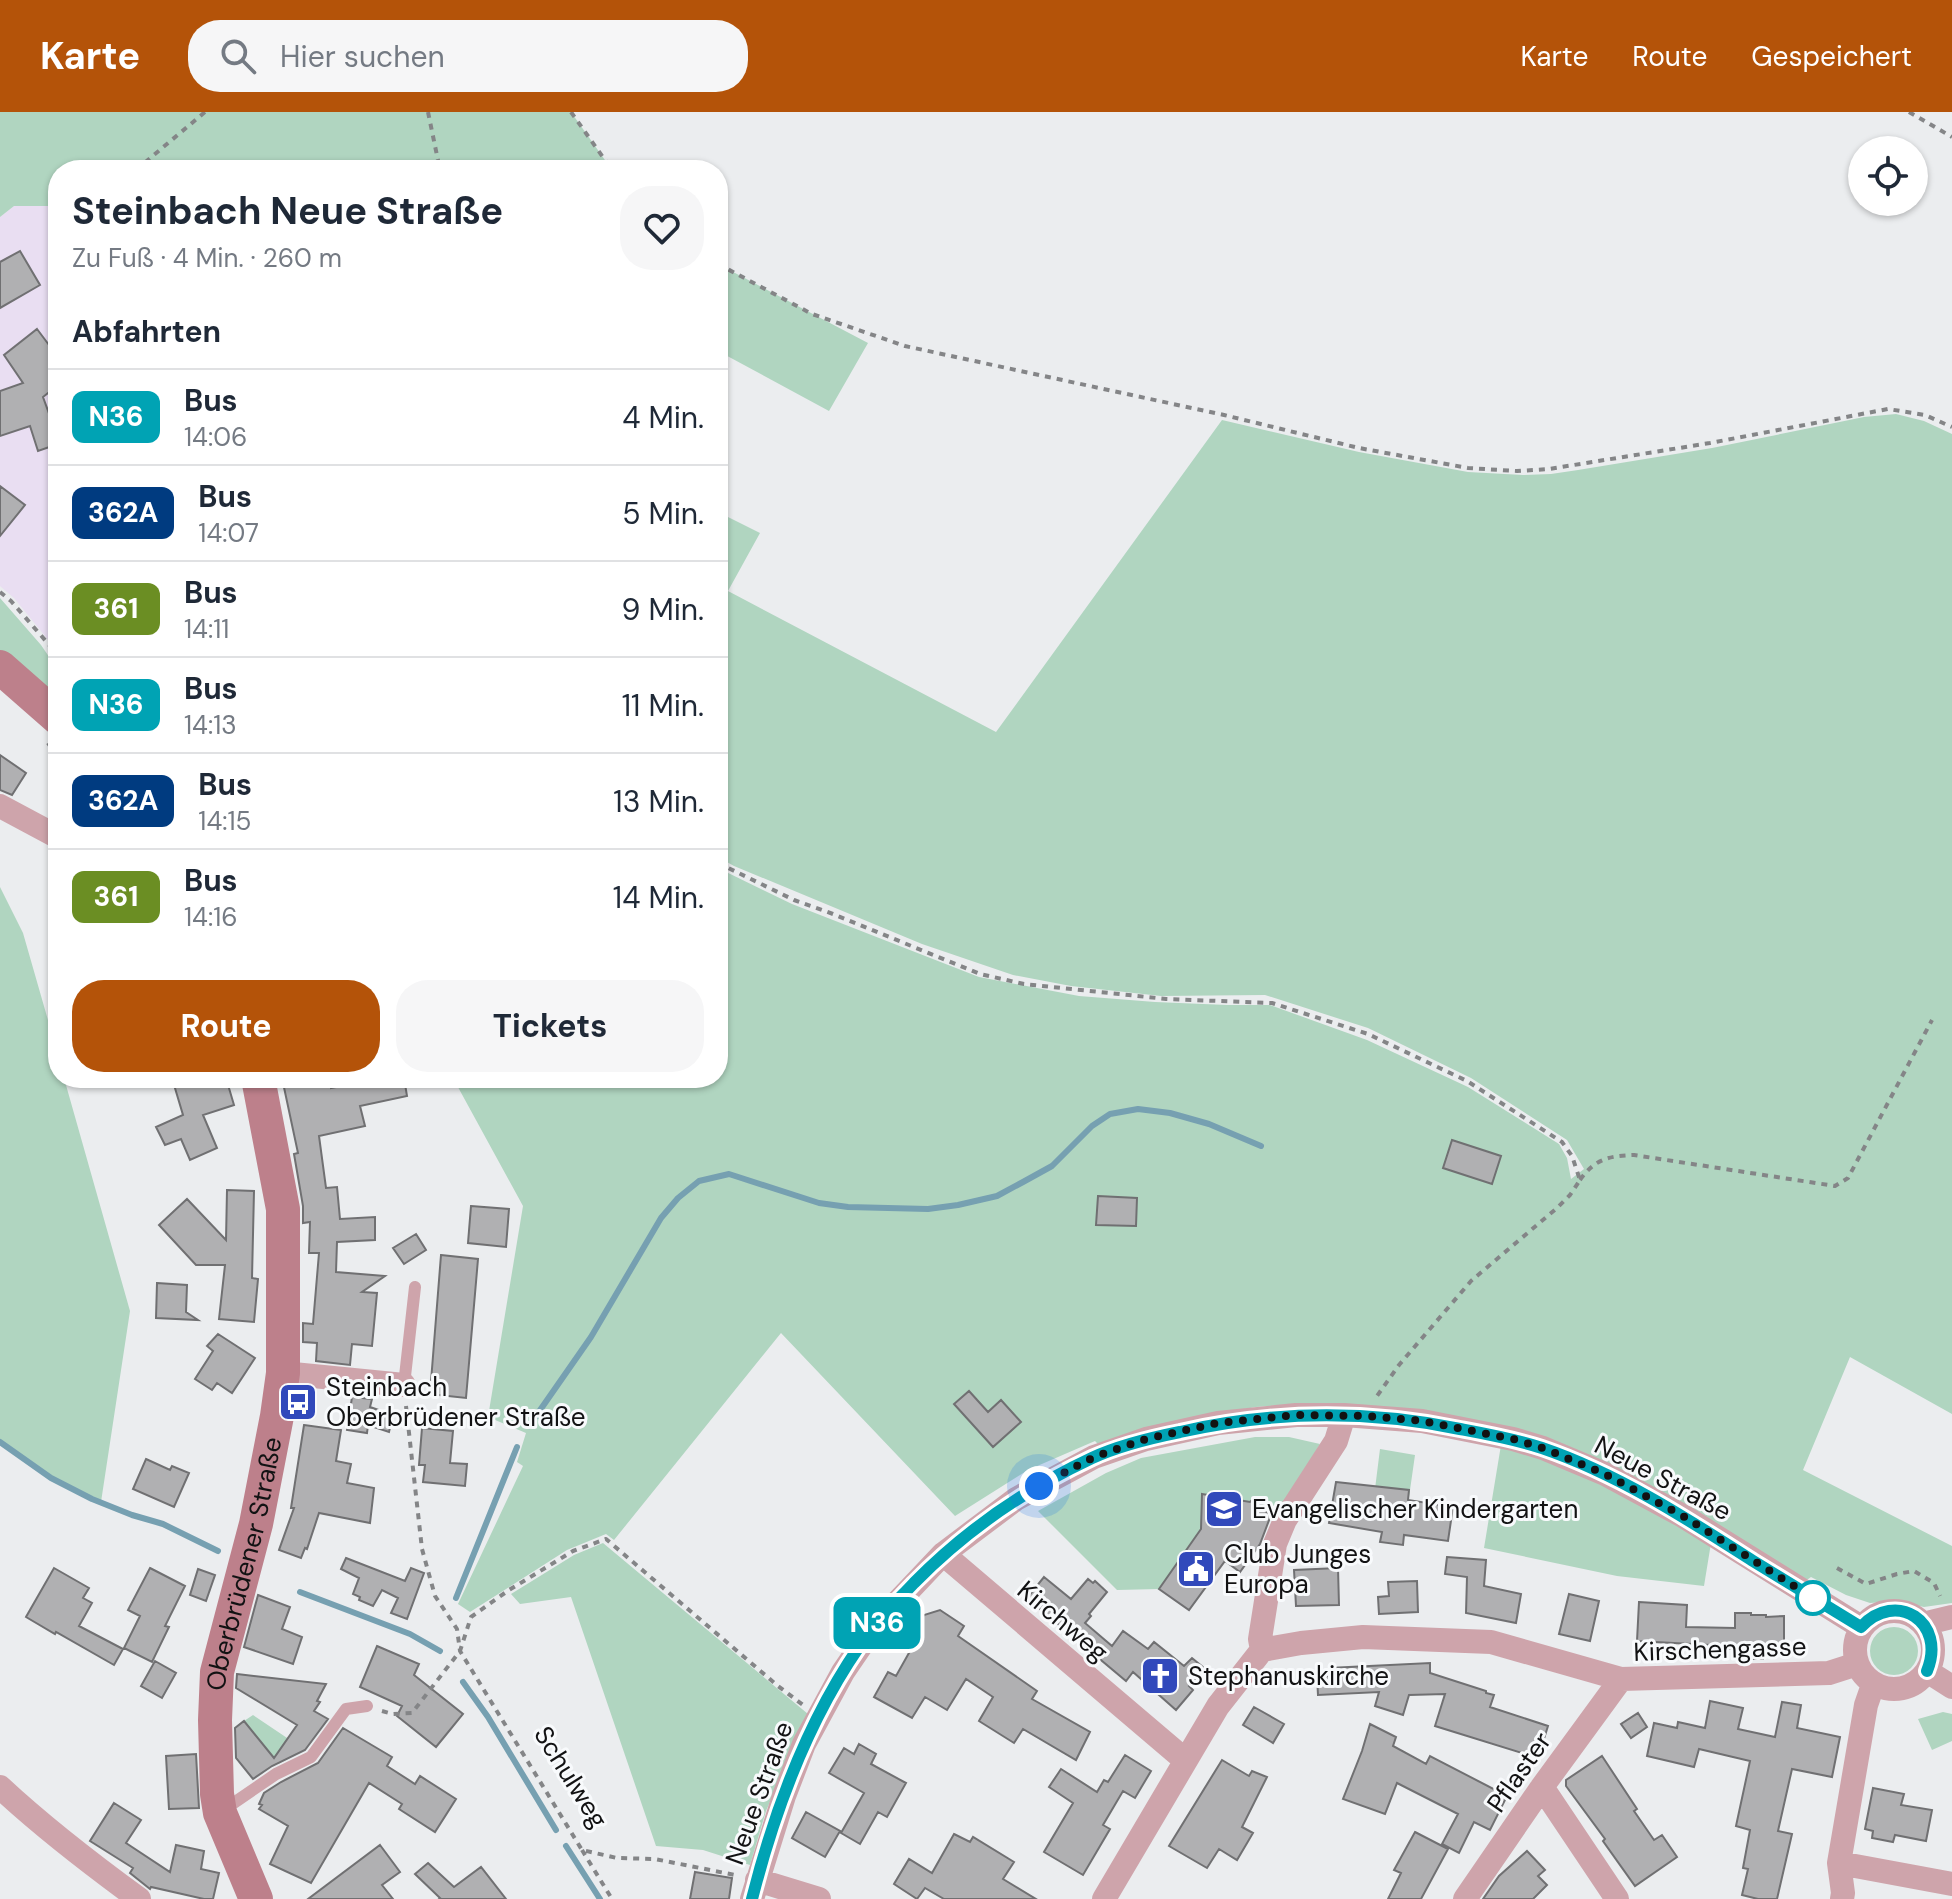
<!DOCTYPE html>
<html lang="de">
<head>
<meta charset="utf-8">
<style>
  :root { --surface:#fff; --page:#f6f6f7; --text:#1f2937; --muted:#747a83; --line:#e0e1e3; --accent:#b45309 }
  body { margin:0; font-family:"DM Sans",sans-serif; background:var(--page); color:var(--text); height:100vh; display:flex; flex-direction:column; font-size:30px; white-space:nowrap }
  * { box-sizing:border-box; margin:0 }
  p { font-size:26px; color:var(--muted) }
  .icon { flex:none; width:44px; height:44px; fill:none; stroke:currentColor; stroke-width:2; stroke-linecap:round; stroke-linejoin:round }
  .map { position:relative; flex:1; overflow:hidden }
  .details { position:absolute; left:48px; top:48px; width:680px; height:928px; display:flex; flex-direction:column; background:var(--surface); border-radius:32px; box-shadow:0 2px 6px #0004 }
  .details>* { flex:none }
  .badge { padding:0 16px; border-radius:12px; font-size:28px; line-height:52px }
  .tools { position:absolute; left:1848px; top:24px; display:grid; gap:16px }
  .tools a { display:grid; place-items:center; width:80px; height:80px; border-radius:50%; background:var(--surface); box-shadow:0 2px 6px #0004; font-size:40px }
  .you { position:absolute; width:40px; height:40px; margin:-20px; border:6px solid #fff; border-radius:50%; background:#1a73e8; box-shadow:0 0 0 12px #1a73e833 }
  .map>.badge { position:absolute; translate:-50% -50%; box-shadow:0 0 0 4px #fff }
  h2 { padding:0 24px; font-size:30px; line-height:72px }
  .round { display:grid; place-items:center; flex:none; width:84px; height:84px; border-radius:32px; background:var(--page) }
  .overview { display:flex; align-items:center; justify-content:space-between; height:136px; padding:0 24px }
  h1 { font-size:38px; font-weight:700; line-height:60px }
  .primary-button { display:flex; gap:16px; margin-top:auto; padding:16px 24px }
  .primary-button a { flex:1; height:92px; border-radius:32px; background:var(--accent); color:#fff; font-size:32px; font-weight:700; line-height:92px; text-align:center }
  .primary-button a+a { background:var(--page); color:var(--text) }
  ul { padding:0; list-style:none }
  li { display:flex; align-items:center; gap:24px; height:96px; padding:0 24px; border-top:2px solid var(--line) }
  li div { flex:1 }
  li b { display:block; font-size:30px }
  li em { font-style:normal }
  li .badge { min-width:88px; font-weight:700; text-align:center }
  header { display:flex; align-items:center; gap:48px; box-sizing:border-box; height:112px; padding:0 40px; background:var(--accent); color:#fff }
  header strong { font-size:38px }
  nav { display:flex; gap:44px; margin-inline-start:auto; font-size:28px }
  .search { width:560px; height:72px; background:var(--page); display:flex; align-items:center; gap:20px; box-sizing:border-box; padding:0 28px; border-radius:32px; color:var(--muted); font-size:30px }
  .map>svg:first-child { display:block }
</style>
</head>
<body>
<header>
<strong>Karte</strong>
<div class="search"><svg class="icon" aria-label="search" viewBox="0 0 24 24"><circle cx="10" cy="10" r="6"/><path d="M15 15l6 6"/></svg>Hier suchen</div>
<nav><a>Karte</a><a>Route</a><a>Gespeichert</a></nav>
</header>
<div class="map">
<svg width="1952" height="1787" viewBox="0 0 1952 1787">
  <rect width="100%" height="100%" fill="#ebedef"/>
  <!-- industrial -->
  <path fill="#e9def2" d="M14 94H58V540L14 486 0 474V105Z"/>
  <!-- green -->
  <path fill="#b0d5c0" d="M0 0H571L612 58H58V94H14L0 105Z
    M718 152 868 231 829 299 718 239Z
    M1896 302 1924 309 1952 322V1302L1850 1245 1803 1358 1952 1434V1491L1924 1495 1897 1489 1870 1491 1846 1483 1811 1465 1804 1470 1665 1383 1370 1294 1314 1291 1256 1295 1221 1301 1098 1332 1095 1329 1028 1358 955 1404 781 1221 614 1428 606 1422 567 1438 470 1500 458 1492 523 1354 517 1350 526 1321 488 1305 523 1094 453 966H718V756L792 792 979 865 1079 884 1155 890 1227 893H1270L1367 928 1468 975 1559 1032 1567 1046 1571 1067 1584 1057 1567 1028 1471 966 1368 916 1265 883 1161 884 1071 874 1013 863 922 832 734 754 718 745V400L760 421 728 479 996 620 1222 308 1359 340 1468 360 1523 363 1551 362 1578 358 1712 336 1864 305Z
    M0 486 41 533 58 558V592L0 539Z
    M0 775 23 821 58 943V966H64L130 1199 101 1390 51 1366 0 1330Z
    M1255 1325H1289L1320 1332 1276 1408 1265 1399 1267 1396 1253 1387 1248 1393 1240 1391 1239 1388 1203 1383 1202 1415 1159 1477 1117 1478 1038 1399 1106 1361 1141 1346Z
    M1501 1333 1587 1364 1711 1431 1704 1474 1617 1464 1484 1436Z
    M1380 1337 1415 1343 1406 1406 1373 1393Z
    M603 1431 808 1602 766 1699 750 1753 703 1738 656 1734 571 1485 520 1492 511 1482 574 1443Z
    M1870 1539a24 24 0 1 1 48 0a24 24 0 1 1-48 0Z
    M1943 1600 1952 1602V1629L1932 1638 1918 1607Z
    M253 1603 305 1638 278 1652 244 1609Z"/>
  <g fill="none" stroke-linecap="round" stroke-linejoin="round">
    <!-- stream -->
    <path stroke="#76a0b1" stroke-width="6" d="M529 1314 591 1225 661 1106 678 1086 699 1069 729 1062 819 1091 848 1095 928 1097 958 1093 997 1084 1023 1070 1052 1054 1092 1014 1110 1002 1138 997 1170 1001 1209 1012 1261 1034
      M0 1330 51 1366 92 1387 132 1403 163 1412 218 1439
      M300 1480 410 1522 440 1539
      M456 1486 517 1335
      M463 1570 488 1605 556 1718
      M566 1734 600 1787"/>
  </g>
  <!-- building -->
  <path fill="#b0b0b2" stroke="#707072" stroke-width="2" d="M20 139 40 173 0 196V150Z
    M37 217 58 245V273L43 285 54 315 58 314V332L38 339 30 314 0 324V279L23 271 4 243Z
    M0 374 25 393 0 424Z
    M0 643 26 661 12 683 0 678Z
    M172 966H226L234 993 203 1003 217 1036 190 1048 181 1027 165 1033 156 1015 183 1003Z
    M282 966H314L315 970 329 967 331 976 371 968V966H404L407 984 360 994 365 1014 319 1024 326 1076 337 1075 340 1107 375 1105V1128L337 1130 336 1160 385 1164 362 1180 377 1181 372 1234 352 1232 350 1253 316 1249 317 1231 303 1230V1211L313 1212 319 1141H309L310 1110 303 1111V1094L294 1042 298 1041Z
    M1452 1028 1501 1044 1492 1072 1443 1056Z
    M227 1078 254 1079 252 1166 258 1167 254 1210 219 1207 225 1153H196L159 1113 187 1087 226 1128Z
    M1098 1084 1137 1086 1136 1114 1096 1113Z
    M471 1094 509 1097 506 1135 468 1131Z
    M416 1122 426 1138 404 1152 393 1136Z
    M441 1143 478 1147 466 1286 430 1282Z
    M157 1171 187 1173 186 1200 198 1208 156 1206Z
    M218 1222 255 1246 232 1281 217 1271 212 1278 195 1267 213 1239 207 1234Z
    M969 1279 988 1300 1001 1288 1021 1310 993 1335 954 1292Z
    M352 1285 372 1287 370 1295 393 1303 389 1320 368 1313 367 1321 347 1318Z
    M304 1313 341 1318 336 1349 351 1352 347 1371 374 1376 370 1411 319 1401 307 1437 305 1436 301 1446 279 1438 294 1396H291Z
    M422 1316 453 1319 450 1351 467 1352 465 1374 423 1370 425 1353H419Z
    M146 1347 170 1358 172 1354 189 1361 174 1395 133 1377Z
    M1336 1370 1409 1378 1408 1388 1453 1395 1448 1429 1404 1423 1403 1433 1380 1430 1382 1420 1329 1411Z
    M1202 1382 1250 1390 1253 1387 1268 1397 1265 1399 1271 1403 1260 1432 1240 1460 1225 1449 1189 1498 1159 1477 1201 1417Z
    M1447 1445 1486 1448 1484 1474 1521 1482 1516 1511 1466 1501 1467 1465 1445 1462Z
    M346 1446 405 1469 411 1456 424 1461 407 1507 391 1501 398 1486 382 1478 373 1494 359 1488 360 1485 353 1482 359 1466 341 1457Z
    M54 1456 89 1476 83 1486 92 1491 79 1514 123 1537 114 1553 56 1520 55 1522 26 1505Z
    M150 1456 185 1474 165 1514 169 1515 152 1550 124 1536 140 1504 128 1498Z
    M1338 1456 1339 1493 1296 1494 1294 1458Z
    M198 1457 215 1463 206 1489 190 1483Z
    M1044 1465 1071 1487 1088 1467 1093 1471 1095 1469 1107 1480 1089 1502 1091 1504 1085 1511 1112 1534 1123 1519 1148 1537 1154 1530 1184 1554 1192 1546 1204 1556 1189 1574 1193 1578 1176 1598 1133 1560 1126 1569 1027 1486Z
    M1417 1469 1418 1500 1379 1502 1378 1485 1389 1484 1388 1470Z
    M1569 1482 1599 1489 1590 1529 1559 1522Z
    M258 1483 290 1495 282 1517 302 1525 293 1552 244 1535Z
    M1639 1490 1687 1493 1686 1515 1735 1516V1501H1751V1503H1766V1505L1784 1504V1543H1763V1547H1736L1735 1537H1708L1709 1533 1637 1529Z
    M940 1498 964 1514 958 1524 1037 1579 1032 1587 1090 1620 1076 1648 1023 1617 1014 1631 979 1609 993 1585 966 1567 947 1598 925 1585 912 1606 874 1585 888 1560 896 1564 914 1532 908 1528 924 1503Z
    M377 1534 419 1552 414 1563 463 1602 436 1635 397 1604 402 1594 360 1575Z
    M155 1549 176 1561 162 1586 141 1574Z
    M1430 1551V1561L1486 1579V1581L1494 1583 1490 1595 1548 1614 1538 1646 1435 1614 1445 1582 1409 1583 1403 1603 1375 1594 1379 1580 1318 1583 1317 1564H1329V1556Z
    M237 1562 326 1572 317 1589 320 1590 314 1599 328 1607 305 1638 272 1654 253 1667 236 1646 235 1616 244 1609 274 1646 297 1613 236 1576Z
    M1710 1589 1743 1596 1738 1617 1775 1625 1782 1590 1801 1593 1797 1616 1840 1625 1832 1665 1792 1657 1778 1719 1792 1722 1777 1787H1758L1742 1783 1748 1757 1743 1756 1750 1718 1736 1714 1750 1649 1699 1637 1694 1655 1647 1644 1654 1611 1677 1616 1678 1610 1705 1616Z
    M1254 1595 1284 1612 1273 1631 1243 1613Z
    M1638 1601 1647 1615 1631 1626 1621 1612Z
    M1370 1612 1396 1625 1393 1634 1426 1652 1430 1644 1507 1684 1490 1718 1474 1710 1459 1741 1442 1732 1458 1702 1397 1671 1385 1702 1343 1687 1362 1639Z
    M343 1616 392 1645 387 1654 415 1672 420 1664 456 1687 435 1720 399 1697 402 1692 369 1671 311 1771 270 1752 288 1714 259 1697 262 1693 259 1692 264 1681 281 1670 318 1651Z
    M859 1632 876 1642 871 1652 906 1671 887 1705 878 1700 860 1732 841 1721 864 1681 829 1661 844 1636 854 1642Z
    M196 1642 199 1696 169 1697 166 1644Z
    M1125 1643 1151 1659 1135 1686 1123 1679 1103 1713 1110 1717 1083 1763 1044 1740 1073 1691 1049 1675 1061 1657 1097 1680 1104 1668 1108 1670Z
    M1602 1644 1637 1697 1634 1699 1654 1728 1662 1723 1677 1745 1635 1774 1603 1729 1605 1727 1566 1674V1668Z
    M1222 1648 1249 1664 1252 1659 1267 1665 1242 1715 1253 1721 1237 1748 1219 1737 1207 1756 1169 1734Z
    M1873 1676 1904 1682 1901 1693 1932 1698 1926 1729 1895 1723 1893 1730 1872 1726 1873 1719 1865 1717Z
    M114 1691 141 1708 126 1731 170 1760 176 1733 204 1739 201 1757 219 1761 213 1787H204L151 1775 150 1777 130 1761 133 1756 90 1729Z
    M806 1700 840 1719 825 1745 792 1726Z
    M1415 1720 1448 1737 1421 1787H1388L1401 1761 1394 1758Z
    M954 1722 970 1730 973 1725 1014 1750 1003 1767 1036 1787H944L925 1776 917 1787 894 1772 909 1747 932 1761Z
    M380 1733 400 1760 382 1773 393 1787H308Z
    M1527 1739 1545 1758 1538 1764 1547 1773 1533 1787H1483L1499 1764Z
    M428 1751 454 1775 481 1755 506 1787H439L440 1786 415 1762Z
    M695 1760 732 1766 729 1787H690Z"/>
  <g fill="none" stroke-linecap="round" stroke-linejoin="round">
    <!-- path -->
    <path stroke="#848587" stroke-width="4" stroke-dasharray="6 6" stroke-linecap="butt" d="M428 0 440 58
      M571 0 612 58
      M1909 0 1952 25
      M136 58 205 0
      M718 152 812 202 905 234 1224 303 1359 336 1468 356 1517 359 1549 357 1710 331 1888 297 1925 303 1952 315
      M0 480 11 489 58 543
      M48 631 58 646
      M718 751 794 788 833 802 980 862 1024 872 1166 887 1272 891 1368 922 1467 969 1562 1030 1572 1044 1580 1068 1570 1083 1557 1096 1471 1169 1399 1253 1377 1284
      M1580 1068C1595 1047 1608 1044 1634 1043L1835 1074 1848 1066 1932 908
      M406 1294 422 1437 435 1484 457 1517 460 1539 582 1738 617 1746 655 1747 735 1763
      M1837 1456 1866 1472 1897 1462 1914 1459 1934 1471 1940 1484
      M382 1599 393 1602 412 1601 460 1539 471 1505 509 1478 573 1439 606 1427 778 1574 803 1593
      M582 1738 612 1787"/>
    <!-- lane -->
    <path stroke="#cea4ab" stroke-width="12" d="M404 1273 415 1175
      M222 1699 276 1662 311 1645 346 1597 367 1594"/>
    <!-- street -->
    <path stroke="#cea4ab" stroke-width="24" d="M0 694 58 725
      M283 1261 404 1273
      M943 1442 1185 1648
      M1855 1538a39 39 0 1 1 78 0a39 39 0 1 1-78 0Z
      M1923 1512 1952 1505
      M1262 1538 1260 1527 1275 1432 1285 1408 1336 1329 1344 1303
      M1927 1559 1952 1575
      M0 1675C44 1716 91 1752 139 1787
      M1542 1675 1617 1787
      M1839 1751 1952 1772
      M757 1768 819 1787
      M752 1787 784 1684 804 1632 843 1560 873 1516 943 1442 1016 1387 1094 1345 1146 1327 1218 1311 1296 1303H1344L1422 1309 1513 1327 1543 1336 1605 1362 1683 1404 1861 1515
      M1104 1787 1218 1594 1262 1538 1301 1531 1363 1525 1491 1530 1621 1567 1829 1561 1857 1552
      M1465 1787 1542 1675 1621 1567
      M1842 1787 1843 1781 1839 1751 1866 1593 1873 1573"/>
    <!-- secondary -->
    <g stroke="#bd808b" stroke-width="34">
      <path d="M0 555 58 606"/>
      <path id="s1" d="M256 1787 220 1701 217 1682 215 1608 217 1560 256 1412 277 1304 283 1261V1097L258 966"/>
    </g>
  </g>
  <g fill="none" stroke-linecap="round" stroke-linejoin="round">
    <defs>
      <path id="line" d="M752 1787C776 1692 812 1597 871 1518 884 1501 900 1486 914 1471 965 1419 1026 1377 1092 1346 1120 1333 1150 1326 1180 1320 1272 1299 1367 1298 1460 1317 1487 1322 1515 1327 1542 1336 1618 1362 1686 1406 1753 1449 1789 1471 1825 1493 1861 1515 1896 1477 1947 1510 1927 1559"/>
    </defs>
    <!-- line casing -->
    <use href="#line" stroke="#fff" stroke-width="18"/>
    <!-- line -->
    <use href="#line" stroke="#00a3b4" stroke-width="12"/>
    <!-- walk -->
    <path stroke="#121213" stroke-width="8" stroke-dasharray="0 14.4" d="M1039 1374 1094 1345 1146 1327 1218 1311 1296 1303 1368 1304 1422 1309 1513 1327 1543 1336 1605 1362 1683 1404 1813 1486"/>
  </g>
  <!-- icons -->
  <defs>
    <symbol id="bus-square" viewBox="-11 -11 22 22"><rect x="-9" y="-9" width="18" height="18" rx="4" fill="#3149bb" stroke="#f8fafc"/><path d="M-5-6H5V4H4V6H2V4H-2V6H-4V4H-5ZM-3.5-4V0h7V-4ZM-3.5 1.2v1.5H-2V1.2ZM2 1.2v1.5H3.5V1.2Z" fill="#fff"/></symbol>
    <symbol id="school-square" viewBox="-11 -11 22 22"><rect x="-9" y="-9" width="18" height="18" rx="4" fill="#3149bb" stroke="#f8fafc"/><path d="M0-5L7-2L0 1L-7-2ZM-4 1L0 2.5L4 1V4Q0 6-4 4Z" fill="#fff"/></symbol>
    <symbol id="civic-square" viewBox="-11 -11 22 22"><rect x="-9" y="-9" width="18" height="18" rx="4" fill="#3149bb" stroke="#f8fafc"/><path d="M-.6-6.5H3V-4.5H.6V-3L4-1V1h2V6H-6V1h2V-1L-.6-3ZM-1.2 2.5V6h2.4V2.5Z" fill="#fff"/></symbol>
    <symbol id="church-square" viewBox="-11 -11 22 22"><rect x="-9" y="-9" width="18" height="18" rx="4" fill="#3149bb" stroke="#f8fafc"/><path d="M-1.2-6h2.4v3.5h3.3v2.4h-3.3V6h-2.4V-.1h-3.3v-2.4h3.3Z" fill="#fff"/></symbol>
  </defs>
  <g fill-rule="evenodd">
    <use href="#bus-square" x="276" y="1268" width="44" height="44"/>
    <use href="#school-square" x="1202" y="1375" width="44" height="44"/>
    <use href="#civic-square" x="1174" y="1435" width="44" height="44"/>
    <use href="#church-square" x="1138" y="1542" width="44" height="44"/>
  </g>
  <!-- markers -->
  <circle fill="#fff" stroke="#00a3b4" stroke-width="4" cx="1813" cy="1486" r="16"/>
  <g text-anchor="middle" stroke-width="6" stroke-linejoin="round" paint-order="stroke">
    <!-- poi labels -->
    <g font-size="26" fill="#121213" stroke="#f8fafc" text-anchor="start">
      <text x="326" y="1284">Steinbach<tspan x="326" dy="30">Oberbrüdener Straße</tspan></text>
      <text x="1252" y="1406">Evangelischer Kindergarten</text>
      <text x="1224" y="1451">Club Junges<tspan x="1224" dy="30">Europa</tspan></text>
      <text x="1188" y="1573">Stephanuskirche</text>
    </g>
    <!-- street labels -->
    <g font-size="26" fill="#121213" stroke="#f8fafc">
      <text transform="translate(1663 1366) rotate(28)" y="9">Neue Straße</text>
      <text dy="9" stroke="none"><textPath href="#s1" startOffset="346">Oberbrüdener Straße</textPath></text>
      <text transform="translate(1063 1509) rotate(40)" y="9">Kirchweg</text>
      <text transform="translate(1720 1537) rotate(-2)" y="9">Kirschengasse</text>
      <text transform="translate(1519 1660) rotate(-55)" y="9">Pflaster</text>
      <text transform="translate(571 1665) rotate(58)" y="9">Schulweg</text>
      <text transform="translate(759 1681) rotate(-70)" y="9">Neue Straße</text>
    </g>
  </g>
</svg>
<div class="tools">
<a><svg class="icon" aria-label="locate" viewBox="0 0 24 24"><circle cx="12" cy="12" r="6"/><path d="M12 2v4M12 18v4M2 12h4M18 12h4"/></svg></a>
</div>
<div class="you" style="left:1039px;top:1374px"></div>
<b class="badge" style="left:877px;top:1511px;background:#00a3b4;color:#fff">N36</b>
<section class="details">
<div class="overview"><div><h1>Steinbach Neue Straße</h1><p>Zu Fuß · 4 Min. · 260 m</p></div><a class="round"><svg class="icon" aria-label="heart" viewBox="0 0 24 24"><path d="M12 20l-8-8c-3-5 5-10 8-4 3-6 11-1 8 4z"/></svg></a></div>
<h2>Abfahrten</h2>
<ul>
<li><span class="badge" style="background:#00a3b4;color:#fff">N36</span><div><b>Bus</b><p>14:06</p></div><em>4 Min.</em></li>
<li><span class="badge" style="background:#003b80;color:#fff">362A</span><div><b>Bus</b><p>14:07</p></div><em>5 Min.</em></li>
<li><span class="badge" style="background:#6b8e23;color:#fff">361</span><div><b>Bus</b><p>14:11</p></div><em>9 Min.</em></li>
<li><span class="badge" style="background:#00a3b4;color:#fff">N36</span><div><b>Bus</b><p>14:13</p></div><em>11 Min.</em></li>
<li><span class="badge" style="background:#003b80;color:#fff">362A</span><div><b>Bus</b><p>14:15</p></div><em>13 Min.</em></li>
<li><span class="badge" style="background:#6b8e23;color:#fff">361</span><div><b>Bus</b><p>14:16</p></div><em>14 Min.</em></li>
</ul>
<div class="primary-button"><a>Route</a><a>Tickets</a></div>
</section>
</div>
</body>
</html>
